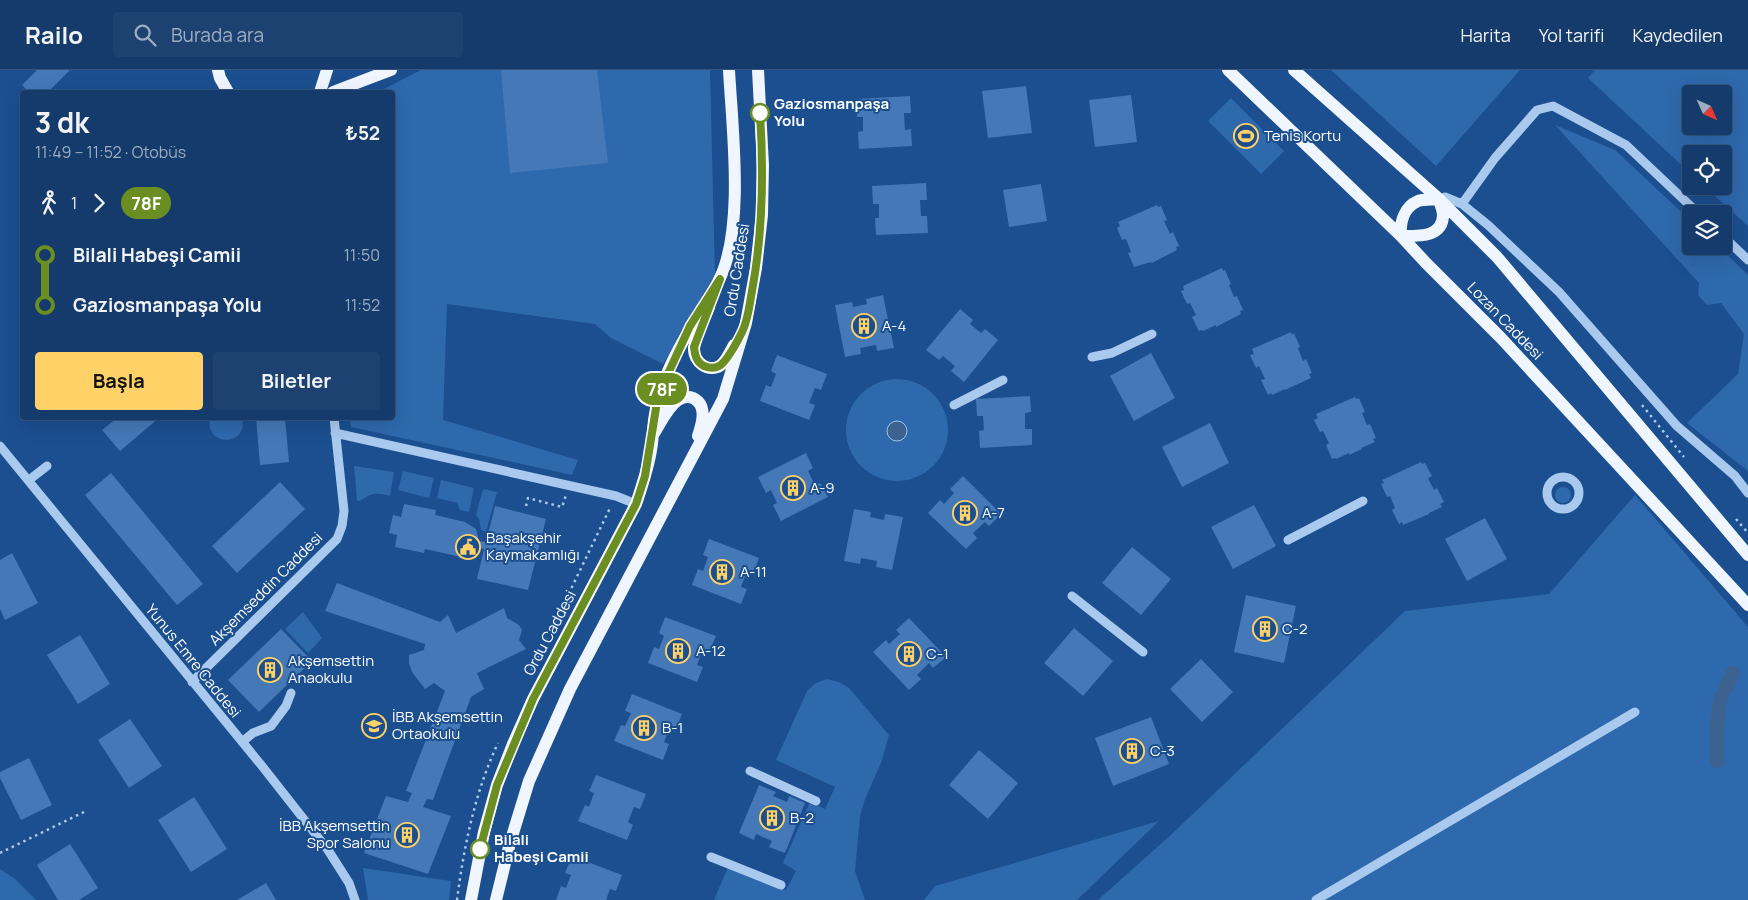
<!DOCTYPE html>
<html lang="tr">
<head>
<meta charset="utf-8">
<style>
  :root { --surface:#143b6b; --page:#1d4271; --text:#f1f3f6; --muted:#9dadc1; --line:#33557e; --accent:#ffd166 }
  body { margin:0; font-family:Manrope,sans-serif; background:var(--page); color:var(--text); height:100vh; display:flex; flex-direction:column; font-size:19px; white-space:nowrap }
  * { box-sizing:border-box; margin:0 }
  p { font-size:16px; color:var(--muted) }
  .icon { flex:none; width:28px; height:28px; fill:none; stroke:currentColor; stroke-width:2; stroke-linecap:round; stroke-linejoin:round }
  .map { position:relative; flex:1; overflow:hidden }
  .panel { position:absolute; left:20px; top:20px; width:375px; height:330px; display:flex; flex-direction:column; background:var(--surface); border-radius:5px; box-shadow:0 5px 20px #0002,0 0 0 1px var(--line) }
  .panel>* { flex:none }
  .badge { padding:0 10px; border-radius:16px; font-size:18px; line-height:32px }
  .needle { width:32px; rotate:135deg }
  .controls { position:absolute; left:1682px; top:15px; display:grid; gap:10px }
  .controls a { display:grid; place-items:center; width:50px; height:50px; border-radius:5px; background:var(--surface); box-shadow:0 5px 20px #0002,0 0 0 1px var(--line); font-size:25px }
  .map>.badge { position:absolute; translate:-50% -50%; box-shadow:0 0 0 2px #fff }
  .legs { display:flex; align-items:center; gap:8px; height:55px; padding:0 15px; font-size:16px }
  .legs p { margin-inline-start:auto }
  .head { display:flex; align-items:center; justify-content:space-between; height:85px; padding:0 15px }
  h1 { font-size:28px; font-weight:700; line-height:38px }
  .button { display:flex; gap:10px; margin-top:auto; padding:10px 15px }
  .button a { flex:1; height:58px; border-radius:5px; background:var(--accent); color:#111; font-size:20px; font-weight:700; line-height:58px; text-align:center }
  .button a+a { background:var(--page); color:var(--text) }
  ul { padding:0 15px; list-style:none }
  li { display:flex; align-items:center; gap:18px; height:50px; font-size:19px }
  li i { display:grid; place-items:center; width:8px; height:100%; margin:0 6px; background:currentColor }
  li i::after { content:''; width:12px; height:12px; margin:-6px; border:4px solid; border-radius:50%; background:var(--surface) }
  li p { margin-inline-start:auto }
  li:first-child i { background:linear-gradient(#0000 50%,currentColor 0) }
  li:last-child i { background:linear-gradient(currentColor 50%,#0000 0) }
  header { display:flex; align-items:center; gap:30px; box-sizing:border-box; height:70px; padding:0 25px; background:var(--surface); border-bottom:1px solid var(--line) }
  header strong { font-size:24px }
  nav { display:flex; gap:28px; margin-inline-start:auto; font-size:18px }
  .search { width:350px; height:45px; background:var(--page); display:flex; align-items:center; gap:12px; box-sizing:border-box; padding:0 18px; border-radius:5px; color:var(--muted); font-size:19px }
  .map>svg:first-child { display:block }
</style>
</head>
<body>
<header>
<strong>Railo</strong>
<div class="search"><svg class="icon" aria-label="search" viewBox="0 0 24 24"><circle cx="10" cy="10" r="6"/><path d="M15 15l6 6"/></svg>Burada ara</div>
<nav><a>Harita</a><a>Yol tarifi</a><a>Kaydedilen</a></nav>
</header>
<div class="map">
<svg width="1748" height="830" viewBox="0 0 1748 830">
  <rect width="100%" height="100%" fill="#1b4f8f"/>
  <!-- green -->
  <path fill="#2e69ad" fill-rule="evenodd" d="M421 0H710L715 204 663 294 611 268 595 254 447 234 443 350 578 390 572 405 351 357 350 348H392V22H378Z
    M1331 0H1520L1436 96Z
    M1595 0H1748V156L1704 116H1724V84H1691V104L1588 8ZM1691 24H1724V56H1691Z
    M1231 28 1284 81 1261 104 1208 51Z
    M1555 55 1615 80 1691 151V176H1718L1748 205V401L1687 353 1738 304 1744 264 1721 233 1707 235 1698 225 1699 213Z
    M846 360a51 51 0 1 1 102 0a51 51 0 1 1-102 0Z
    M210 348H242C249 376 204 378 210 348Z
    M354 396 394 402 390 426C377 422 371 423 360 431L357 430Z
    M403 401 434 408 429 428 398 420Z
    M441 410 474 418 469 442 460 440 457 433 437 428Z
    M1555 425a8 8 0 1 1 16 0a8 8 0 1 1-16 0Z
    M484 419 497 422 486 462 481 460 479 449 476 445 482 422Z
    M1635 425 1748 557V830H1098L1173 763 1405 541 1549 524Z
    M303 542 322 568 308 583 285 559Z
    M827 609 839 612 849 618 889 665 881 693 865 729 860 746 855 801 865 830H714L728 797 786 820 796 801 783 793 810 732 825 739 835 717 776 690 807 621 816 613Z
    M1159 751 1077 830H924L935 816Z
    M363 798 451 811 449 830H368Z
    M0 799 15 809 36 830H0Z"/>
  <!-- water -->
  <path fill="#3c6290" stroke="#9cc4f0" d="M887 361a10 10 0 1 1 20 0a10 10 0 1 1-20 0Z"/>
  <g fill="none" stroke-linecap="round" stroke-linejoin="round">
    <!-- canal -->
    <path stroke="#3c6290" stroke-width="14" d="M1717 691V656L1720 630 1733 603"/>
  </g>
  <!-- building -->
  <path fill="#4478b7" d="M37 0H70L48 22H29L22 15Z
    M501 0H597L608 93 510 103Z
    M1026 16 1032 63 988 68 982 21Z
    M1131 25 1137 72 1095 77 1089 30Z
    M910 26 911 43H904L905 60 911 59 912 76 859 79 858 62 863 61V47H857L856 29Z
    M926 113 927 130H920L921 146H927L928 163 876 165 875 148H879V134H873L872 116Z
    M1041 114 1047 151 1009 157 1003 120Z
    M1157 135 1158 137 1161 136 1167 150 1164 151 1170 164 1173 162 1179 176 1176 177 1177 180 1152 193 1151 192 1134 197 1128 183 1131 182 1126 169 1122 170 1117 158 1120 156 1118 152Z
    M1222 198 1223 201 1225 200 1231 214 1229 215 1234 227 1237 226 1243 240 1240 241 1241 244 1216 257V255L1203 261 1202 260 1199 261 1192 247 1196 245 1190 233 1187 234 1181 221 1184 220 1183 216Z
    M883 225 894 278 877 281 876 275 860 278 861 284 845 287 835 235 852 232 853 237 867 234 866 229Z
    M960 239 973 250 970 254 981 263 985 259 998 270 964 312 951 301 955 296 943 286 939 290 926 280Z
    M1291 262 1292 265 1294 263 1300 277 1298 278 1303 291 1306 289 1312 303 1309 304 1311 308 1285 320V319L1272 325 1271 323 1268 325 1261 310 1265 309 1259 296 1256 298 1250 285 1254 284 1252 279Z
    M1151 283 1175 328 1134 351 1110 306Z
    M777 285 827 304 821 320 815 318 809 333 815 335 809 350 760 331 766 315 771 317 776 304 771 301Z
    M1030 326 1031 342 1025 343V359H1032V375L980 378 979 361 984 360 983 346H977L976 329Z
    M1355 327 1356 329 1359 328 1365 342 1362 343 1367 355 1370 354 1376 368 1373 369 1375 372 1361 378 1362 379 1349 385V383L1336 389 1335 388 1332 389 1326 375 1329 373 1323 361 1320 362 1314 350 1318 348 1316 344Z
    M117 348H159L120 381 102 360Z
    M256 348H285L289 392 260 395Z
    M1210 353 1229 393 1182 417 1162 377Z
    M806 383 813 398 808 401 815 415 820 413 828 427 781 451 773 435 777 433 771 420 766 423 758 407Z
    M1421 392 1422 394 1425 393 1432 406 1428 408 1434 420 1437 418 1444 432 1440 434 1442 437 1429 443V444L1403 455 1402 452 1399 454 1392 440 1395 438 1390 426 1387 427 1381 414 1384 413 1382 410Z
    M111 403 203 514 177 535 85 425Z
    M963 406 1001 444 989 456 985 452 973 463 977 468 966 479 928 443 940 430 944 434 954 423 950 419Z
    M280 412 305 439 237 503 212 476Z
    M404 434 436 440 435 445 465 452 476 459 479 471 486 472 495 436 546 449 528 520 477 509 484 479 476 477 470 485 461 487 425 479 424 483 395 477 397 465 389 463 393 445 401 447Z
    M1254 435 1276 476 1233 499 1211 457Z
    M854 439 871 442 870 447 884 450 885 444 903 447 892 500 876 497 877 491 861 488 860 494 844 491Z
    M1485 448 1507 489 1467 511 1445 469Z
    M709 469 759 488 753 504 747 501 741 517 747 519 741 534 692 515 698 499 703 501 708 487 703 485Z
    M1132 477 1171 509 1141 545 1102 513Z
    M12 483 38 533 5 550 0 539V490Z
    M337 513 440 552 448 545 456 563 504 538 507 548 519 555 522 560 519 570 526 579 477 603 484 619 471 627 433 730 427 729 423 737 451 746 428 804 364 783 386 726 408 732 412 723 406 721 445 621 434 613 425 619 412 602 409 593V585L424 580 425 574 325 541Z
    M1246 525 1296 536 1284 593 1234 582Z
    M665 547 716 566 709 582 703 579 697 595 703 597 697 612 648 593 654 577 659 579 664 566 659 563Z
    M909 548 946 587 933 598 929 593 917 605 921 609 909 620 873 582 886 570 889 574 900 564 896 560Z
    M1074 558 1113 591 1083 626 1044 593Z
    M281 559 312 591 259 642 228 610Z
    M80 565 110 614 78 634 47 585Z
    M1201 589 1233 622 1202 652 1170 619Z
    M632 624 682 644 676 659 670 657 664 672 669 674 663 690 614 671 621 655 625 656 631 643 625 641Z
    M1151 647 1169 694 1113 716 1095 668Z
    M130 649 162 696 129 718 98 670Z
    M979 680 1018 713 988 749 949 715Z
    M29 688 52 735 21 750 0 708V702Z
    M596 705 646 724 640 739 634 737 628 752 633 755 627 770 578 751 585 735 589 737 594 723 589 721Z
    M759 715 776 722 773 726 787 732 789 726 805 733 785 783 769 777 772 771 756 764 754 770 739 763Z
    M194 727 227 779 191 802 158 750Z
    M70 774 98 818 79 830H58L37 795Z
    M572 786 622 805 616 821 610 819 606 830H556L561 816 566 818 571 805 565 803Z
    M266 813 276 830H237Z"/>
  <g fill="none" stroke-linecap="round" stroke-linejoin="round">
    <!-- path -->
    <path stroke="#a9c9ee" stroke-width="2.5" stroke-dasharray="2.5 4" stroke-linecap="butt" d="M1642 335 1684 387
      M526 436 528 428 562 437 566 425
      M1736 449 1748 463
      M532 600 611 436
      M0 783 84 742
      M457 830C464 776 475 722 498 673"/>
    <!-- minor -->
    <path stroke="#a9c9ee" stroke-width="9" d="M1439 129 1445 127 1462 134 1488 155 1559 222 1677 356 1735 406 1748 423
      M1462 134 1495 88 1537 40 1553 36 1626 75 1699 144
      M1724 167 1748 190
      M1092 287 1112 283 1152 264
      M954 335 1003 310
      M335 363 616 426 636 434
      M0 376 262 696 328 780 349 813 355 830
      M1547 423a16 16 0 1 1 32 0a16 16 0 1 1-32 0Z
      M29 410 47 396
      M1288 470 1363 431
      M1072 526 1143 582
      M192 612 337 469 342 456 344 441 334 348
      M242 672 253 663 271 656 286 636 291 623
      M750 701 816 731
      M711 787 781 815
      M1316 830 1635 642"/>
    <!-- major -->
    <path stroke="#f0f6ff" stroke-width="12" d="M218 0 220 8 228 22
      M1228 0 1401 166 1426 193 1501 268 1748 535
      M1294 0 1439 129 1497 187 1748 485
      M320 22 327 0
      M333 22 391 0
      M1439 129C1440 134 1443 140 1443 145 1443 168 1417 166 1401 166 1400 152 1404 137 1418 131 1424 129 1433 130 1439 129Z
      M709 237C704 250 696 265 694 278 693 292 709 304 721 295 727 290 730 282 734 275
      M653 365C660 354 667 338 678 330 683 327 688 326 693 328 708 335 702 354 698 366
      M471 830 484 762 497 715 513 674 533 629 636 434C642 416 648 399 651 380 653 370 653 360 654 350 656 336 660 322 665 309 678 273 702 244 719 210 745 159 732 57 729 0
      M496 830 510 773 529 711 570 619 723 329 746 253 756 198 762 145 763 95 758 0"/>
  </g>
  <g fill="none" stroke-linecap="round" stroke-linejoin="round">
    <defs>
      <path id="line-1" d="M480 779 497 715 533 629 636 434 645 406 657 332 666 308 690 256 720 209 694 277C695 285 696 292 704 296 709 298 714 299 719 296 727 292 744 261 746 251 749 242 750 231 752 221 763 162 764 104 760 43"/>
    </defs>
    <!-- line-1 casing -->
    <use href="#line-1" stroke="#fff" stroke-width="11"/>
    <!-- line-1 -->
    <use href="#line-1" stroke="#6b8e23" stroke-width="8"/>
  </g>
  <!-- icons -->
  <defs>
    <symbol id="stadium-ring" viewBox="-11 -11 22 22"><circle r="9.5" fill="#1b4f8f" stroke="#ffd166" stroke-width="1.5"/><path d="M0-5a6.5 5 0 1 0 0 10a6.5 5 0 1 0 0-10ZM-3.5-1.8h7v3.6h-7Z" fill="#ffd166"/></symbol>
    <symbol id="building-ring" viewBox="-11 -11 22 22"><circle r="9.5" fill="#1b4f8f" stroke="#ffd166" stroke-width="1.5"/><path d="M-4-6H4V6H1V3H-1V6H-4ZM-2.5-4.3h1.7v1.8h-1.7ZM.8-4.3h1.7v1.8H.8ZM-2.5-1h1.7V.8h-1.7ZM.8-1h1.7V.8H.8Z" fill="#ffd166"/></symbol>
    <symbol id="civic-ring" viewBox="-11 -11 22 22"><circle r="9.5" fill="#1b4f8f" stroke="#ffd166" stroke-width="1.5"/><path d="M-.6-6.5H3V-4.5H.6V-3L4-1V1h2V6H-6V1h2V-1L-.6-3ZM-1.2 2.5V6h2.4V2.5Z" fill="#ffd166"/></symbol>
    <symbol id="school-ring" viewBox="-11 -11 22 22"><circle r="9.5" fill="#1b4f8f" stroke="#ffd166" stroke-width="1.5"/><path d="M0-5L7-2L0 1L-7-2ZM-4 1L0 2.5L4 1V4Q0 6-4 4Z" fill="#ffd166"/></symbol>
  </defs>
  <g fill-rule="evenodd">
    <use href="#stadium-ring" x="1232" y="52" width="28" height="28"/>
    <use href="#building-ring" x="850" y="242" width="28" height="28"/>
    <use href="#building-ring" x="779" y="404" width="28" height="28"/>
    <use href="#building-ring" x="951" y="429" width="28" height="28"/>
    <use href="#civic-ring" x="454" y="463" width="28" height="28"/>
    <use href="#building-ring" x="708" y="488" width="28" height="28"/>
    <use href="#building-ring" x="1251" y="545" width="28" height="28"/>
    <use href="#building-ring" x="664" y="567" width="28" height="28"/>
    <use href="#building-ring" x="895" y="570" width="28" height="28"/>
    <use href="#building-ring" x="256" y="586" width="28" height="28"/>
    <use href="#school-ring" x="360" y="642" width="28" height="28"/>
    <use href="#building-ring" x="630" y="644" width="28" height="28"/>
    <use href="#building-ring" x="1118" y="667" width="28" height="28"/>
    <use href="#building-ring" x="758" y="734" width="28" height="28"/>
    <use href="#building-ring" x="393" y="751" width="28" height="28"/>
  </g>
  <!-- markers -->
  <g fill="#fff" stroke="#6b8e23" stroke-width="2.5">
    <circle cx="760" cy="43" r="9"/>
    <circle cx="480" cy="779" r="9"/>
  </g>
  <g text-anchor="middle" stroke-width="4" stroke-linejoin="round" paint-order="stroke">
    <!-- stop labels -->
    <g font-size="15" font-weight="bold" fill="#fff" stroke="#1b4f8f" text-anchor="start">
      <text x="774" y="39">Gaziosmanpaşa<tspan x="774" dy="17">Yolu</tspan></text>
      <text x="494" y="775">Bilali<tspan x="494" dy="17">Habeşi Camii</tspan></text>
    </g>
    <!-- poi labels -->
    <g font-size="15" fill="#fff" stroke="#1b4f8f" text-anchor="start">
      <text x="1264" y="71">Tenis Kortu</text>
      <text x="882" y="261">A-4</text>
      <text x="810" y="423">A-9</text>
      <text x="982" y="448">A-7</text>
      <text x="486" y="473">Başakşehir<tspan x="486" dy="17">Kaymakamlığı</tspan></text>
      <text x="740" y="507">A-11</text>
      <text x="1282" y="564">C-2</text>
      <text x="696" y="586">A-12</text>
      <text x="926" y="589">C-1</text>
      <text x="288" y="596">Akşemsettin<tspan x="288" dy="17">Anaokulu</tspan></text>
      <text x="392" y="652">İBB Akşemsettin<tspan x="392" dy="17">Ortaokulu</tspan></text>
      <text x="662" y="663">B-1</text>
      <text x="1150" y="686">C-3</text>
      <text x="790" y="753">B-2</text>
      <text x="390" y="761" text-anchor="end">İBB Akşemsettin<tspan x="390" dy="17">Spor Salonu</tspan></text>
    </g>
    <!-- street labels -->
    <g font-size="15" fill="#fff" stroke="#1b4f8f">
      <text transform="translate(737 200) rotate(-81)" y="5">Ordu Caddesi</text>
      <text transform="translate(1505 251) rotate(46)" y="5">Lozan Caddesi</text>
      <text transform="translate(266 519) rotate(-45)" y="5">Akşemseddin Caddesi</text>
      <text transform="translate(550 563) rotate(-62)" y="5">Ordu Caddesi</text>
      <text transform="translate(193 591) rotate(51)" y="5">Yunus Emre Caddesi</text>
    </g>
  </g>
</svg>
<div class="controls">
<a><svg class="needle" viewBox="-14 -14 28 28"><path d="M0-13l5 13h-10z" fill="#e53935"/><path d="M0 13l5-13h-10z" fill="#9dadc1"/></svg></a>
<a><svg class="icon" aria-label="locate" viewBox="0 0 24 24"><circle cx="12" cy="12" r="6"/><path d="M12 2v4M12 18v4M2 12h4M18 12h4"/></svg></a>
<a><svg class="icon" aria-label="layers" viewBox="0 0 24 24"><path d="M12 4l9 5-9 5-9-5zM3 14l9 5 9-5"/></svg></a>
</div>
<b class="badge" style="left:662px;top:319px;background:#6b8e23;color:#fff">78F</b>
<section class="panel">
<div class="head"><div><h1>3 dk</h1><p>11:49 – 11:52 · Otobüs</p></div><b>₺52</b></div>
<div class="legs"><svg class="icon" aria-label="walk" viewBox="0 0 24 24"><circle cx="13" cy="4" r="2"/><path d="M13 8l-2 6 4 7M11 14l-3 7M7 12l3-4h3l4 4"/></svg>1<svg class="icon" aria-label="forward" viewBox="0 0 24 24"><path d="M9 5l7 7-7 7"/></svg><b class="badge" style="background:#6b8e23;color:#fff">78F</b></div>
<ul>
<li><i style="color:#6b8e23"></i><b>Bilali Habeşi Camii</b><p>11:50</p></li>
<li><i style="color:#6b8e23"></i><b>Gaziosmanpaşa Yolu</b><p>11:52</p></li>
</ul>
<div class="button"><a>Başla</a><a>Biletler</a></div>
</section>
</div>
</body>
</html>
